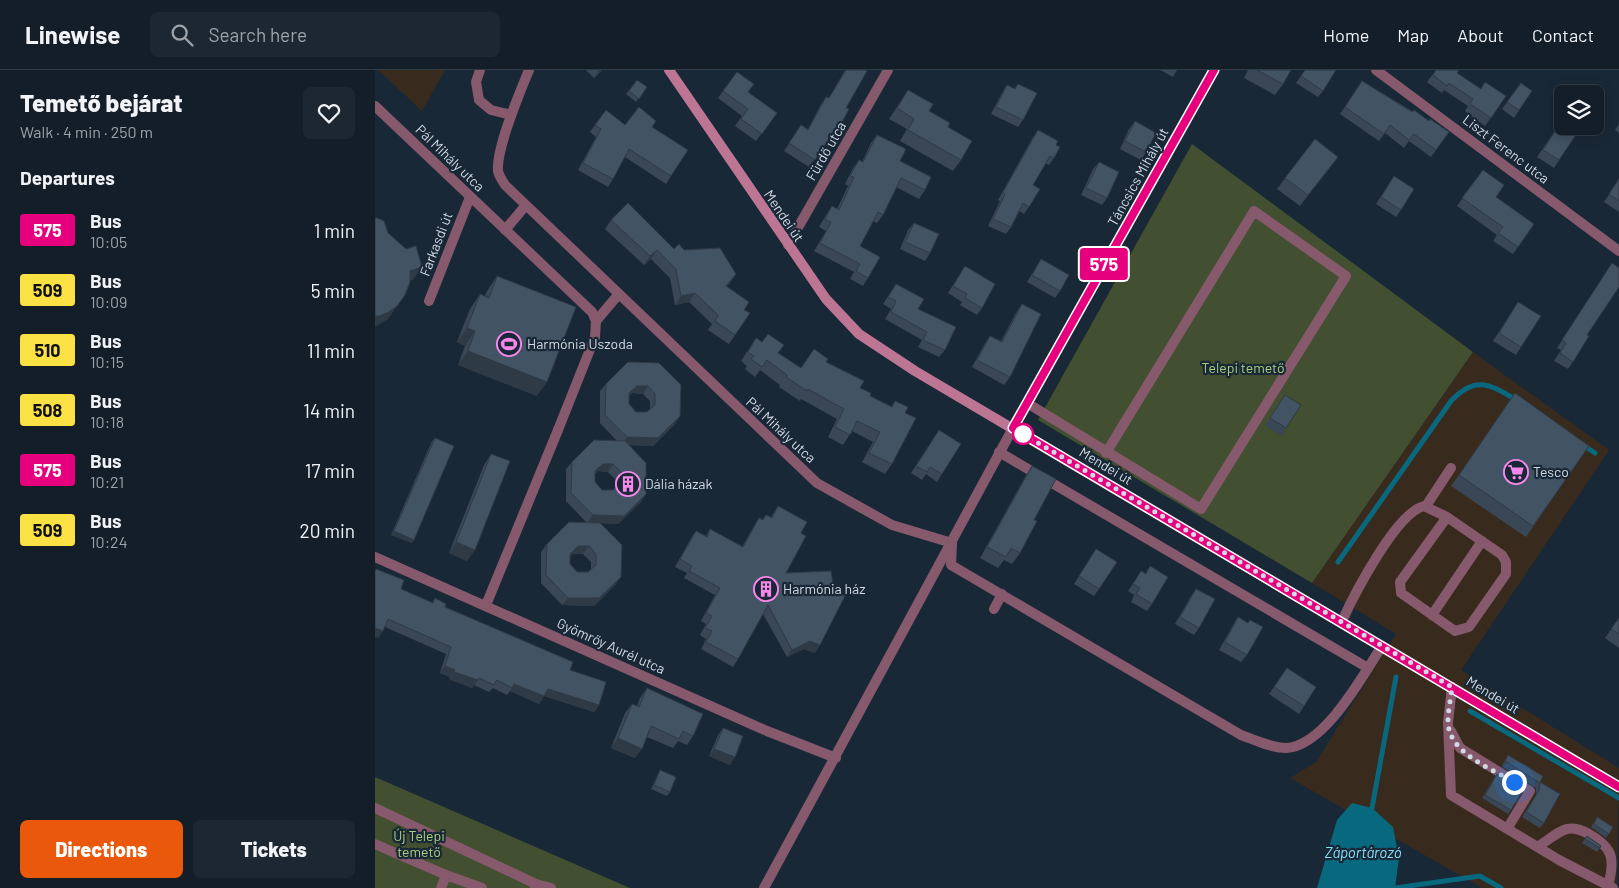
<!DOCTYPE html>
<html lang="en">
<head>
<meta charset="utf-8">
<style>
  :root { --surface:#131e29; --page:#1c2731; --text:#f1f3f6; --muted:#9da2a8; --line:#323c46; --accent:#ea580c }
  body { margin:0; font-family:Barlow,sans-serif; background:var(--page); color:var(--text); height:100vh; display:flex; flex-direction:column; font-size:19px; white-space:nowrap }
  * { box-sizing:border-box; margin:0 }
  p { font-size:16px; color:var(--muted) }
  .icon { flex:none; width:28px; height:28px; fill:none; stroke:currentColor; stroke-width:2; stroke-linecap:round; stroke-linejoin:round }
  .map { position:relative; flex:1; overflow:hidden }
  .details { display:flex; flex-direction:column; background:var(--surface); width:375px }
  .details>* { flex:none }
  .badge { padding:0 10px; border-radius:4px; font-size:18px; line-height:32px }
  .fabs { position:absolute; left:1179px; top:15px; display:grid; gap:10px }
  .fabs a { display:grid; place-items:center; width:50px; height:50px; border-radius:8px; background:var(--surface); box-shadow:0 2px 12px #0003,0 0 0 1px var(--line); font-size:25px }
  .you { position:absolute; width:25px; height:25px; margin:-12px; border:4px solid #fff; border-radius:50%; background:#1a73e8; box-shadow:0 0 0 8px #1a73e833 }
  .map>.badge { position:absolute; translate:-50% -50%; box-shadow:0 0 0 2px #fff }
  h2 { padding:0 20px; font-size:19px; line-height:45px }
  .round { display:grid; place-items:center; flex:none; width:52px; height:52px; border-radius:8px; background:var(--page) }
  .overview { display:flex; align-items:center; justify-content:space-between; height:85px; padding:0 20px }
  h1 { font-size:24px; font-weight:800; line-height:38px }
  .button { display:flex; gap:10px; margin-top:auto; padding:10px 20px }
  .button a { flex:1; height:58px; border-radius:8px; background:var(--accent); color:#fff; font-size:20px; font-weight:800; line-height:58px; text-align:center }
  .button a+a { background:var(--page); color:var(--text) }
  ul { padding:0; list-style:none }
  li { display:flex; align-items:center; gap:15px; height:60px; padding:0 20px }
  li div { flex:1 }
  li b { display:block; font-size:19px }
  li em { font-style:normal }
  li .badge { min-width:55px; font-weight:700; text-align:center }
  header { display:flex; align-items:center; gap:30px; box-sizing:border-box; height:70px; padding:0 25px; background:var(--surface); border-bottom:1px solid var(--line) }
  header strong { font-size:24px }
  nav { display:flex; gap:28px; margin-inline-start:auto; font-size:18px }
  .search { width:350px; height:45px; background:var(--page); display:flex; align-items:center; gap:12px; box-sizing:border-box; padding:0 18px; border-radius:8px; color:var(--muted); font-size:19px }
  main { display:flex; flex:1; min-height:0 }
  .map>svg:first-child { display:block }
</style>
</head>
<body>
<header>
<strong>Linewise</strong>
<div class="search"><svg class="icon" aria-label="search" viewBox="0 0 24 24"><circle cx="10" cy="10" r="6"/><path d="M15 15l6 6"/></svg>Search here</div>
<nav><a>Home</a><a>Map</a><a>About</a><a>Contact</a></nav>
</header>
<main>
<section class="details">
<div class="overview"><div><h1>Temető bejárat</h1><p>Walk · 4 min · 250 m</p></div><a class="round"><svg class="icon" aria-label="heart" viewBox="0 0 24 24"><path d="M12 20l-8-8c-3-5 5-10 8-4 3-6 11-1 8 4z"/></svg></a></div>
<h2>Departures</h2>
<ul>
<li><span class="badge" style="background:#e6007e;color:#fff">575</span><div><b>Bus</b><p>10:05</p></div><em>1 min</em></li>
<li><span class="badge" style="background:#fbe143;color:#111">509</span><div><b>Bus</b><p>10:09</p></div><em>5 min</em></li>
<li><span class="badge" style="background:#fbe143;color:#111">510</span><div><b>Bus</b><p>10:15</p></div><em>11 min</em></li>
<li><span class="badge" style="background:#fbe143;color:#111">508</span><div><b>Bus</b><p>10:18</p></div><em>14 min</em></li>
<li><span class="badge" style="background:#e6007e;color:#fff">575</span><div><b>Bus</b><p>10:21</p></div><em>17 min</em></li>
<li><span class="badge" style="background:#fbe143;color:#111">509</span><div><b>Bus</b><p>10:24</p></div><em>20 min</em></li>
</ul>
<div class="button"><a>Directions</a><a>Tickets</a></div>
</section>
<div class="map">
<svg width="1244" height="818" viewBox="0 0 1244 818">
  <rect width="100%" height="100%" fill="#192837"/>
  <!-- commercial -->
  <path fill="#392a1e" d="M3 0H70L47 41Z
    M1098 282 1234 380 1086 600 1244 698 1242 818H1107L915 708 941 692 1021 564 937 513Z"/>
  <!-- green -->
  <path fill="#424f30" d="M817 74 1098 282 937 513 663 350Z
    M0 707 255 818H0Z"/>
  <!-- water -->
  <path fill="#08687d" d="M977 733 997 738 1018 757 1024 788 1020 818H942L962 750Z"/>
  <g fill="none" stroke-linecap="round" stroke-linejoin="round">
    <!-- stream -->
    <path stroke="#08687d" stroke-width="5" d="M1208 375 1220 383
      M963 492 1076 331C1099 306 1115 313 1141 330
      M1095 641 1244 728
      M997 738 1021 607
      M1020 818 1105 806 1126 818"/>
    <!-- lane -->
    <path stroke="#87596c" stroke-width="10" d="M652 333 826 439 971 206 879 141 731 383
      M1051 436 1076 398
      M577 473 576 495 866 665C880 670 896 678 911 678 950 676 988 605 1007 576
      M111 535 183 360
      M619 539 627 524
      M1057 545 1107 471
      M967 551C979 525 1021 443 1049 436L1072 447 1127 485 1131 492V504L1094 557 1080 561 1026 523 1025 512 1072 447
      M1077 617 1073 653 1076 725 1184 790 1238 818
      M1076 661 1085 678 1155 721 1132 759
      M0 738 161 814 160 818
      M0 774 71 805 66 818
      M1162 777C1171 772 1183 761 1192 759 1200 757 1208 761 1214 764 1239 778 1240 790 1233 816
      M71 805 107 818
      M161 814 176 818"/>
    <!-- street -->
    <path stroke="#87596c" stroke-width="10" d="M105 0 101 12 104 30 116 40 136 45
      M154 0C145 22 121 78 123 101 124 106 127 110 130 115L442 413 517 455 577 473
      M1001 0 1244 181
      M0 36 217 242 221 251
      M130 160 151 135
      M413 175 513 0
      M54 231 95 127
      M183 360 220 267 221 251 243 225
      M624 382 993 598
      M0 487 392 661 461 688
      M389 818 638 358"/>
    <!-- secondary -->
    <path stroke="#bd7594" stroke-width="10" d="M294 0 451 229 484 264 540 301 1244 717
      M638 358 839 0"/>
  </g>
  <!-- wall -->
  <path fill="#394756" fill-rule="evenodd" d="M211 0H227L219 8Z
    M470 0H490L471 38 465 56 460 64 458 63 434 97 409 81 426 55 433 59 446 34 451 27 454 28Z
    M785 0H802L798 7Z
    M873 0H916L908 14 900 25 869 8Z
    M930 0 948 21 943 27 921 13Z
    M1061 0H1084L1082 3 1105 19 1131 26 1110 56 1090 41 1093 36 1069 20 1067 23 1052 12Z
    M362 2 373 22 402 43 381 71 360 56 367 46 343 28Z
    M262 10 272 17 261 32 251 24Z
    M987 11 1054 51 1074 62 1056 87 1034 71 1029 78 1010 63 1004 71 965 44Z
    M1146 13 1157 21 1139 48 1127 39Z
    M643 14 648 50 643 57 616 44 627 23 632 15 639 19Z
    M533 20 554 41 573 57 586 90 578 101 525 71 532 59 514 49Z
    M231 40 250 55 277 57 296 106 291 114 250 87 238 109 233 117 203 100 221 67 215 62Z
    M760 51 771 82 766 90 745 79 754 59Z
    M1186 52 1202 63 1179 98 1162 87Z
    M1244 54V63L1240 60Z
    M663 60 681 75 679 88 674 95 670 93 658 115 654 137 649 144 644 141 636 157 631 164 613 156 625 131 623 130 658 67Z
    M502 65 550 120 544 129 521 117 508 145 502 153 498 151 485 176 493 208 488 216 475 209 479 202 439 181 451 161 444 157 451 145 457 136 462 139 473 116 470 114 478 98 484 90 487 92 496 73Z
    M963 87 925 136 902 119 910 108Z
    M724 92 732 128 727 135 706 125 718 99Z
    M1108 100 1121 127 1159 154 1138 184 1118 171 1122 165 1082 136Z
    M1019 106 1026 140 1021 147 1001 134Z
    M1244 109V142L1229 132Z
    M236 150 299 179 309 180 361 204 352 217 369 240 375 243 354 274 333 260 337 254 314 232 300 235 295 208 276 189 269 195 230 159Z
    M539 153 555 183 550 191 525 179 533 160Z
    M666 189 685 221 680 228 652 212Z
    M590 196 607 238 602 245 585 235 587 232 573 223Z
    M1232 201 1212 265 1198 292 1193 299 1179 291 1186 280 1182 278Z
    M122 206 162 326 83 295 90 276 82 272 95 239 105 224 110 226 112 221Z
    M521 214 543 239 570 280 564 287 543 277 547 270 510 249 516 239 508 234Z
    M1143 232 1146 277 1141 285 1118 271Z
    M647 234 635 307 629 315 597 297 610 273 615 266 626 271 642 241Z
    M381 268 425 298 451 292 495 326 516 337 520 331 530 343 517 394 510 404 487 392 498 372 477 361 468 375 453 367 462 349 426 329 425 331 404 317 405 315 385 300 380 307 370 299 372 296 366 291Z
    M253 292 305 346 300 354 278 376 254 375 271 424 266 432 243 454 225 453 241 514 219 536 187 535 166 513V482L172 474 212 453 191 431V399L197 392 242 371 225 353V321L231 314ZM257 323 268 324 275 331V340L272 342H261L254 334V326ZM223 401 233 402 240 409V418L238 420H227L220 412V404ZM198 484H208L216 492V500L213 502H202L195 494V486Z
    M1140 323 1214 376 1151 467 1076 416Z
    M905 333 926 335 906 366 890 355Z
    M564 360 567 404 562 412 551 404 547 410 536 403Z
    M60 368 37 473 16 465 57 371Z
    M116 384 92 491 74 483 109 395Z
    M657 396 659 450 645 483 637 494 629 490 623 498 605 488 650 407Z
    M403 436 426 463 411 503 440 583 429 579 412 587 388 544 363 589 358 597 326 579 331 569 325 565 331 554 326 551 340 525 309 508 312 503 300 497 316 468 321 461 331 466 335 459 367 477 379 456 384 448 387 450 391 445 396 447Z
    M721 479 724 519 719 526 699 514Z
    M775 496 777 534 772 541 756 532 759 525 753 521 766 501 770 504Z
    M26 519 57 533 60 528 70 537 195 600 224 635 219 642 169 626 164 634 135 621 132 625 118 618 114 622 99 615 97 618 74 609 75 607 65 603 71 584 10 557 8 561 3 568Z
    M821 519 824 558 819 565 800 554 816 526Z
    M863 547 872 585 866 592 844 580 858 555Z
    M1244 548V578L1230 568Z
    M912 598 941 617 924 644 894 624Z
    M272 618 318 666 312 675 303 671 298 678 272 667 260 688 236 678 250 643 257 634 262 636 265 628Z
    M348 658 355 695 334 686 343 665Z
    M1133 685 1165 712 1169 753 1165 758 1147 747 1161 725V718L1127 696Z
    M285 700 295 722 292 726 276 719 283 704Z
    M1120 707 1136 740 1133 744 1107 728Z
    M1222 747 1238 757 1231 768 1216 757Z
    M1212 766 1226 776 1222 782 1207 773Z"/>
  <!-- shaded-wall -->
  <path fill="#2e3a46" d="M224 0H227L219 8Z
    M963 87 955 98 925 136 933 125Z
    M282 180 276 189 269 195 275 186Z
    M47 197 38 210 26 213 35 201Z
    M361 204 355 213 345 225 351 216Z
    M320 223 314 232 300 235 306 226Z
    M30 225 13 249 0 257V246Z
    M92 258 100 261 90 276 82 272Z
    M93 281 172 312 162 326 83 295Z
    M262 316H273L268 324 257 323 249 331 254 323Z
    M305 346 300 354 278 376 247 375 252 367Z
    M228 394H238L233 402 223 401 215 409 220 401Z
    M271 424 266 432 243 454 212 453 218 445Z
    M19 461 39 470 37 473 16 465Z
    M81 472 100 480 92 491 74 483Z
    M203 476H214L208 484H198L190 491 195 484Z
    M246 507 241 514 219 536 187 535 193 528Z
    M0 558 8 561 3 568 0 567Z
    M435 571 445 575 440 583 429 579 412 587 417 580Z
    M70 596 80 600 75 607 65 603Z
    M79 602 103 610 97 618 74 609Z
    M139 614 173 619 224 635 219 642 169 626 164 634 135 621Z
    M243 668 267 679 260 688 236 678Z
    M339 679 360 687 355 695 334 686Z"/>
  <!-- building -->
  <path fill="#425364" stroke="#2e3a46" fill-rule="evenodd" d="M471 0H490L492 1 471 38 474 39 465 56 463 55 440 90 414 73 426 55 433 60 451 27 454 28Z
    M882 0H916L908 14Z
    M930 0H961L948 21 926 6Z
    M1061 0H1084L1082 3 1106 19 1110 12 1131 26 1116 48 1095 34 1098 29 1074 13 1072 16 1058 5Z
    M362 2 379 14 373 22 402 43 387 64 366 49 373 39 348 21Z
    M262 10 272 17 264 29 254 21Z
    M987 11 1037 42 1039 40 1054 51 1055 49 1074 62 1061 80 1039 64 1034 70 1015 55 1009 64 970 37Z
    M1146 13 1157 21 1144 40 1132 32Z
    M643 14 662 23 648 50 621 37 632 15 640 19Z
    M533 20 558 34 554 41 575 53 573 57 597 71 586 90 533 60 539 49 522 38Z
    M264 37 281 51 277 57 313 80 296 106 254 79 238 109 208 93 226 59 220 55 231 40 250 55Z
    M760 51 781 63 771 82 750 71Z
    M1186 52 1188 53V56H1192L1202 63 1184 90 1168 80Z
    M663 60 683 71 681 75 685 77 679 88 675 86 658 115 665 119 654 137 648 133 636 157 618 149 630 124 628 122Z
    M502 65 531 79 525 91 556 107 550 120 526 108 508 145 503 142 485 176 505 187 493 208 481 201 485 194 445 173 456 152 450 149 457 136 464 140 479 107 475 106 484 90 488 92Z
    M940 69 963 87 933 125 910 108Z
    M724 92 744 102 732 128 711 118Z
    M1108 100 1129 115 1121 127 1159 154 1143 177 1123 163 1128 157 1087 128Z
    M1019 106 1039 119 1026 140 1006 127Z
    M1244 109V131L1234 124Z
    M253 133 299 179 304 174 309 180 345 178 361 204 351 216 374 232 369 240 375 243 360 265 340 251 343 245 320 223 306 226 301 199 282 180 275 186 236 150Z
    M0 148H2L9 151 13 163 31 179 41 176 47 197 35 201V212L30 225 22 236 12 243 4 246H0Z
    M539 153 564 164 555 183 530 172Z
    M666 189 694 205 685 221 657 205Z
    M1237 193 1244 198V217L1212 265 1214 266 1198 292 1185 283 1191 273 1187 270Z
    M590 196 620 214 607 238 590 228 592 224 578 216Z
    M122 206 201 237 172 312 93 281 100 261 92 258 105 224 114 228Z
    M521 214 549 229 543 239 581 257 570 280 548 270 552 262 516 242 521 231 513 227Z
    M1143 232 1166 246 1146 277 1124 263Z
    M647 234 666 244 635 307 602 290 615 266 627 272Z
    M393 264 409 275 403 283 426 298 439 279 453 289 451 292 489 311 485 318 496 323 495 326 517 337 520 331 533 337 530 343 541 348 517 394 494 383 505 362 482 351 475 365 460 357 469 339 433 319 432 321 411 307 412 305 392 290 387 297 376 289 379 286 373 282 381 268 387 272Z
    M253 292 284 293 306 315 305 346 283 368 252 367 230 345 231 314ZM262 316H273L280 324V335L272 342H261L254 334V323Z
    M1140 323 1214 376 1158 456 1084 405Z
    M910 325 926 335 911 358 895 348Z
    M564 360 586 374 567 404 555 397 552 402 541 396Z
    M60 368 79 376 39 470 19 461Z
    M219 370 250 371 271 393V424L249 446 218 445 196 423 197 392ZM228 394H238L246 402 245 413 238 420H227L220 412V401Z
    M116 384 135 391 100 480 81 472Z
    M657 396 681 409 659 450 662 451 645 483 636 478 631 487 612 477Z
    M403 436 432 452 426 463 431 466 411 503 456 501 459 521 470 526 445 575 435 571 417 580 393 535 363 589 331 572 337 561 330 558 337 546 331 543 345 518 314 501 317 496 305 489 321 461 332 467 335 459 368 477 384 448 388 450 391 445 397 448Z
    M194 452 225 453 247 475 246 507 224 528H193L171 505 172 474ZM203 476H214L221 484V495L213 502H202L195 494V484Z
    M721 479 742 492 724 519 704 506Z
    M775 496 793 507 777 534 761 524 765 518 758 514 766 501 771 504Z
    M1 499 29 510 26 519 58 533 60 528 71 534 70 537 198 592 195 600 231 612 224 635 173 619 169 626 139 614 137 618 122 610 119 615 104 608 103 610 79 602 80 600 70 596 76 577 13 549 8 561 0 558V501Z
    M821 519 840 529 824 558 805 547Z
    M863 547 873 553 875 550 888 557 872 585 850 572Z
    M1244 548V564L1236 559Z
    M912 598 941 617 929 636 899 617Z
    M272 618 328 644 318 666 308 661 304 669 276 656 267 679 243 668 257 634 264 637Z
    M348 658 368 666 360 687 339 679Z
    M1133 685 1168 706 1165 712 1185 724 1169 753 1151 742 1164 720 1165 713 1130 691Z
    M285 700 301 707 295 722 279 715Z
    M1122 704 1148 720 1136 740 1110 725Z
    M1222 747 1238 757 1234 764 1219 754Z
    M1212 766 1226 776 1225 778 1210 769Z"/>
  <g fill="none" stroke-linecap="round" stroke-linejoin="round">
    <defs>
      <path id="line" d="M839 0 638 358 1244 717"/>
    </defs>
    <!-- line casing -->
    <use href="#line" stroke="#fff" stroke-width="11"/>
    <!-- line -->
    <use href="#line" stroke="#e6007e" stroke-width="8"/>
    <!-- walk -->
    <path stroke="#d1dae4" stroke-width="5" stroke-dasharray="0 9" d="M648 364 1077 617C1076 628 1073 640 1073 652 1074 683 1115 698 1139 712"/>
  </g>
  <!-- icons -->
  <defs>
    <symbol id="stadium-ring" viewBox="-11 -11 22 22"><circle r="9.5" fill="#192837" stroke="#f688ec" stroke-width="1.5"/><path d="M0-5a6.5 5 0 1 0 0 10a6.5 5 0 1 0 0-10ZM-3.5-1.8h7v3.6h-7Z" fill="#f688ec"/></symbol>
    <symbol id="supermarket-ring" viewBox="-11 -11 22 22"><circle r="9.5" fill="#192837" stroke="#f688ec" stroke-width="1.5"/><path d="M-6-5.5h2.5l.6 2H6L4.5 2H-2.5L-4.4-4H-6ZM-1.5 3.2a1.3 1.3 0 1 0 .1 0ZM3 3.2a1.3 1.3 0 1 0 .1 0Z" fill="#f688ec"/></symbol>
    <symbol id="building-ring" viewBox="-11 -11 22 22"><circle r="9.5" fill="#192837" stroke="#f688ec" stroke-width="1.5"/><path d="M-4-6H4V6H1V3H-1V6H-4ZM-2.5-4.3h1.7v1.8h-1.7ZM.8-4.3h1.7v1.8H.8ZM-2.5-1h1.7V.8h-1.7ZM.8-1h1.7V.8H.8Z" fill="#f688ec"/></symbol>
  </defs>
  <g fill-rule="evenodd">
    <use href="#stadium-ring" x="120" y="260" width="28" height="28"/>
    <use href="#supermarket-ring" x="1127" y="388" width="28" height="28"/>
    <use href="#building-ring" x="239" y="400" width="28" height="28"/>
    <use href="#building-ring" x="377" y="505" width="28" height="28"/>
  </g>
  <!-- markers -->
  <circle fill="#fff" stroke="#e6007e" stroke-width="2.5" cx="648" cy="364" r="10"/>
  <g text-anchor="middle" stroke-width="4.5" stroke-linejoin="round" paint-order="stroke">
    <!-- street labels -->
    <g font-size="14" fill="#d1dae4" stroke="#192837">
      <text transform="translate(1131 79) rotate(37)" y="5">Liszt Ferenc utca</text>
      <text transform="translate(451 81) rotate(-60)" y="5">Fürdő utca</text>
      <text transform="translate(75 88) rotate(44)" y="5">Pál Mihály utca</text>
      <text transform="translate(763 107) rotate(-61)" y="5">Táncsics Mihály út</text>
      <text transform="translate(409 146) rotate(56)" y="5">Mendei út</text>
      <text transform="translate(61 174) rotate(-69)" y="5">Farkasdi út</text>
      <text transform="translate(406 360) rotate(43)" y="5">Pál Mihály utca</text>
      <text transform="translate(731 396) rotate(31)" y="5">Mendei út</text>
      <text transform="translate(236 576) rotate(24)" y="5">Gyömrőy Aurél utca</text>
      <text transform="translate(1118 625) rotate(31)" y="5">Mendei út</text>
    </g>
    <!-- poi labels -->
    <g font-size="14" fill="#d1dae4" stroke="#192837" text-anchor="start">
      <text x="152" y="279">Harmónia Uszoda</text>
      <text x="1158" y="407">Tesco</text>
      <text x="270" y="419">Dália házak</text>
      <text x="408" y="524">Harmónia ház</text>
    </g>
    <!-- park labels -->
    <g font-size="14" fill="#accf7d" stroke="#192837">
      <text x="868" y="303">Telepi temető</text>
      <text x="44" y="771">Új Telepi<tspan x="44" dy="16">temető</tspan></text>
    </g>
    <!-- water labels -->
    <g font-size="15" font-style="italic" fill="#86def8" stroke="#192837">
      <text x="988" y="788">Záportározó</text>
    </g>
  </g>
</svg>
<div class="fabs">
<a><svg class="icon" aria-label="layers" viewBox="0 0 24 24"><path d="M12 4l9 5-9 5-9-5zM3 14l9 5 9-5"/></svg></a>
</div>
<div class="you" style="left:1139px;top:712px"></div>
<b class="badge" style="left:729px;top:194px;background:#e6007e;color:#fff">575</b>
</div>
</main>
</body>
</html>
